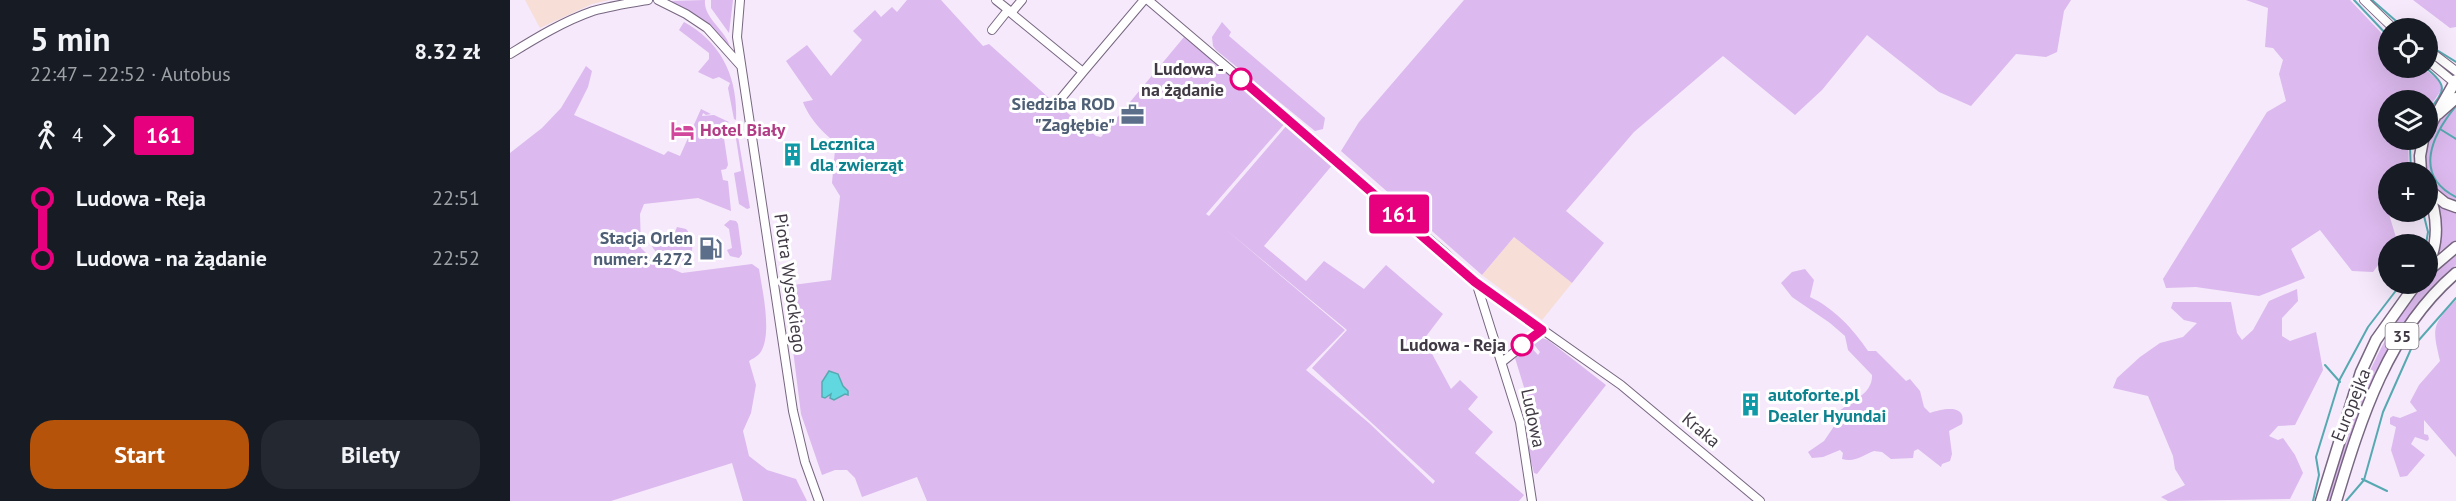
<!DOCTYPE html>
<html lang="pl">
<head>
<meta charset="utf-8">
<style>
  :root { --surface:#171b24; --page:#242831; --text:#f1f3f6; --muted:#9ea1a6; --accent:#b45309 }
  body { margin:0; font-family:"PT Sans",sans-serif; background:var(--page); color:var(--text); height:100vh; display:flex; flex-direction:column; font-size:22px; white-space:nowrap }
  * { box-sizing:border-box; margin:0 }
  p { font-size:20px; color:var(--muted) }
  .icon { flex:none; width:33px; height:33px; fill:none; stroke:currentColor; stroke-width:2; stroke-linecap:round; stroke-linejoin:round }
  .map { position:relative; flex:1; overflow:hidden }
  .side { display:flex; flex-direction:column; background:var(--surface); width:510px }
  .side>* { flex:none }
  .badge { padding:0 12px; border-radius:4px; font-size:21px; line-height:39px }
  .tools { position:absolute; left:1868px; top:18px; display:grid; gap:12px }
  .tools a { display:grid; place-items:center; width:60px; height:60px; border-radius:50%; background:var(--surface); box-shadow:0 6px 24px #0002; font-size:30px }
  .map>.badge { position:absolute; translate:-50% -50%; box-shadow:0 0 0 3px #fff }
  .legs { display:flex; align-items:center; gap:9px; height:66px; padding:0 30px; font-size:20px }
  .legs p { margin-inline-start:auto }
  .head { display:flex; align-items:center; justify-content:space-between; height:102px; padding:0 30px }
  h1 { font-size:33px; font-weight:700; line-height:45px }
  .button { display:flex; gap:12px; margin-top:auto; padding:12px 30px }
  .button a { flex:1; height:69px; border-radius:24px; background:var(--accent); color:#fff; font-size:24px; font-weight:700; line-height:69px; text-align:center }
  .button a+a { background:var(--page); color:var(--text) }
  ul { padding:0 30px; list-style:none }
  li { display:flex; align-items:center; gap:21px; height:60px; font-size:22px }
  li i { display:grid; place-items:center; width:9px; height:100%; margin:0 8px; background:currentColor }
  li i::after { content:''; width:15px; height:15px; margin:-8px; border:4px solid; border-radius:50%; background:var(--surface) }
  li p { margin-inline-start:auto }
  li:first-child i { background:linear-gradient(#0000 50%,currentColor 0) }
  li:last-child i { background:linear-gradient(currentColor 50%,#0000 0) }
  main { display:flex; flex:1; min-height:0 }
  .map>svg:first-child { display:block }
</style>
</head>
<body>
<main>
<section class="side">
<div class="head"><div><h1>5 min</h1><p>22:47 – 22:52 · Autobus</p></div><b>8.32 zł</b></div>
<div class="legs"><svg class="icon" aria-label="walk" viewBox="0 0 24 24"><circle cx="13" cy="4" r="2"/><path d="M13 8l-2 6 4 7M11 14l-3 7M7 12l3-4h3l4 4"/></svg>4<svg class="icon" aria-label="forward" viewBox="0 0 24 24"><path d="M9 5l7 7-7 7"/></svg><b class="badge" style="background:#e6007e;color:#fff">161</b></div>
<ul>
<li><i style="color:#e6007e"></i><b>Ludowa - Reja</b><p>22:51</p></li>
<li><i style="color:#e6007e"></i><b>Ludowa - na żądanie</b><p>22:52</p></li>
</ul>
<div class="button"><a>Start</a><a>Bilety</a></div>
</section>
<div class="map">
<svg width="1946" height="501" viewBox="0 0 1946 501">
  <rect width="100%" height="100%" fill="#f5e9fb"/>
  <!-- commercial -->
  <path fill="#f7ded6" d="M15 0H99L82 4 30 28Z
    M1004 237 1062 283 1032 320 972 275Z"/>
  <!-- green -->
  <path fill="#dcb9ee" fill-rule="evenodd" d="M195 0C193 18 216 30 220 47L199 24 161 1Z
    M201 0H223L219 33 201 8Z
    M397 0H431L473 46 479 44 539 98 586 136 591 137 674 37 776 122 696 214 699 216 778 124 824 163 754 246 796 281 814 261 854 289 876 265 933 314 914 339 941 389 950 380 968 397 958 409 983 432 965 453 1014 495 1009 501H417L407 477 352 497 345 478 337 470H325L312 475 291 414 275 286 321 280 330 196 322 183 325 150 330 146C316 136 299 119 293 102L303 100 276 61 297 45 321 76 352 40 343 31 365 10 371 17 382 7 387 12ZM714 228 837 330 802 368 925 481 923 484 859 423 796 370 835 330Z
    M954 0H1561L1554 11 1547 52 1536 57 1506 54 1461 106 1429 92 1357 35 1312 90 1285 115 1213 56 1124 132 1056 211 1094 243 1062 283 1004 237 972 275 831 151 849 122Z
    M1736 0H1840L1878 40V68H1913L1929 80 1932 89 1917 111V100H1878V140H1898L1899 172H1878V198L1875 201 1888 244H1878V259L1872 260 1863 272 1842 271 1810 230 1781 249 1795 278 1749 296 1686 287 1656 288 1653 279 1757 112 1776 101 1769 74 1773 60 1763 48 1755 47 1758 8Z
    M1903 0H1946V27L1940 28Z
    M174 22C211 42 228 77 226 120L224 119 218 88 220 83 209 77 203 79 188 72 199 59V53L169 30Z
    M712 22 721 32 719 36 815 118 813 129 805 131 706 50 703 46 702 37Z
    M76 66 82 71 78 87 64 115 154 155 158 151 170 156 191 109 201 114 196 115 193 113 192 116 204 115 219 122 212 125 218 165 216 169 211 170 213 180 218 181 221 211 188 198 134 204 130 214 131 248 144 261 172 273 242 264 249 269C252 289 263 335 250 353 248 356 242 359 239 361L246 385 241 413 233 431 239 456 257 470 286 479 297 501H233L222 463 101 501H0V153L32 128 51 108Z
    M1946 102V203C1896 179 1915 133 1946 102Z
    M226 124 240 208 237 209 229 204 224 173 231 171 225 132H220Z
    M1925 199 1946 211V240L1929 252Z
    M220 220 226 221 228 224 232 254 229 258 220 256 217 250 222 248 219 229 214 225Z
    M167 227 176 229C185 239 185 256 173 262 157 260 138 253 140 235L145 230H150L152 234 165 232Z
    M1946 254V265C1870 334 1850 407 1821 501H1816C1844 406 1868 319 1946 254Z
    M1295 269 1304 280 1300 297C1324 308 1344 330 1358 351H1366L1396 381 1400 379 1410 391 1414 407 1420 413C1432 409 1457 403 1452 424L1439 431 1442 454 1440 461 1432 464 1431 467 1408 449 1404 451 1403 458 1381 459 1372 452 1364 451C1353 455 1345 463 1332 459L1333 453 1330 450 1313 457 1302 458 1298 452 1314 441 1329 419 1328 412C1341 401 1363 394 1362 375L1338 350 1335 336 1320 323 1282 297 1271 283 1282 272Z
    M1787 289 1788 301 1772 318V336L1780 341 1806 332 1813 370 1785 425 1768 426 1759 436 1768 440 1773 438 1785 455 1793 473 1780 499 1658 501 1651 497 1675 485 1665 469 1663 456 1638 396 1603 388 1607 378 1630 357 1650 343 1673 337 1687 323 1674 320 1661 308 1663 302H1721L1727 333 1732 340 1743 330 1759 301Z
    M1946 300V457L1914 420V434L1918 435 1919 439 1917 441 1905 437 1901 444 1915 455 1897 476 1890 477 1881 450 1886 427 1880 424V418L1883 416 1890 418 1907 411 1900 402 1909 385 1930 361C1922 327 1922 325 1946 300Z
    M1029 337 1038 340 1096 385 1027 474 1024 473 1019 454V439L1024 436 1017 412 1021 410 1005 358 1020 346 1028 355 1030 352 1022 342Z"/>
  <!-- water -->
  <path fill="#61d8df" stroke="#57a9b1" stroke-width="1.5" d="M319 371 328 374 333 386 338 391V395L335 394 324 400 320 398 321 394 315 398 312 397V382Z"/>
  <g fill="none" stroke-linecap="round" stroke-linejoin="round">
    <!-- stream -->
    <path stroke="#57a9b1" stroke-width="2" d="M1844 0 1878 36
      M1862 0 1894 28
      M1917 44 1946 62
      M1916 68C1940 87 1934 91 1917 113
      M1946 106C1923 134 1902 175 1946 197
      M1930 129 1946 139
      M1901 172 1900 148 1903 140
      M1913 212 1918 232 1916 244
      M1815 365 1830 382
      M1852 479 1877 491
      M1803 501 1809 475 1806 457 1830 379 1858 327 1891 284
      M1836 501 1854 480 1873 412 1901 349 1946 298"/>
    <defs>
      <path id="minor" d="M148 0 176 14 197 28 231 66
        M230 0 227 37 283 411 295 462 309 501
        M486 0 501 12
        M512 0 501 13 573 72 634 0
        M638 0 934 252 965 282 1111 385 1250 501
        M1854 0 1883 28
        M482 30 498 10
        M1917 49 1946 71
        M0 54C26 38 54 21 83 11 101 6 120 3 138 0
        M1917 60 1946 84
        M544 107 573 72
        M966 282 1010 422 1022 501
        M992 362 1032 330"/>
      <path id="major" d="M1928 114 1946 98
        M1917 131 1946 80
        M1911 172 1910 156 1913 140
        M1917 188C1928 215 1930 241 1917 267
        M1919 190 1935 203 1946 207
        M1919 270 1946 247
        M1811 501 1851 372 1866 340 1906 284
        M1826 501C1851 418 1878 331 1946 273"/>
    </defs>
    <!-- minor casing -->
    <use href="#minor" stroke="#776680" stroke-width="10"/>
    <!-- major casing -->
    <use href="#major" stroke="#776680" stroke-width="13"/>
    <!-- minor -->
    <use href="#minor" stroke="#fff" stroke-width="8"/>
    <!-- major -->
    <use href="#major" stroke="#fff" stroke-width="10"/>
  </g>
  <g fill="none" stroke-linecap="round" stroke-linejoin="round">
    <defs>
      <path id="line-1" d="M731 79 965 282 1032 330 1012 345"/>
    </defs>
    <!-- line-1 casing -->
    <use href="#line-1" stroke="#fff" stroke-width="14"/>
    <!-- line-1 -->
    <use href="#line-1" stroke="#e6007e" stroke-width="9"/>
  </g>
  <!-- icons -->
  <defs>
    <symbol id="office-bare" viewBox="-9 -9 18 18"><path d="M-6-3h4V-5.5h4V-3h4V5H-6ZM-1-4.5V-3h2v-1.5ZM-6 0V1H6V0Z" fill="#5c6f8a" stroke="#fff" stroke-width="2.5" paint-order="stroke"/></symbol>
    <symbol id="hotel-bare" viewBox="-9 -9 18 18"><path d="M-6-4.5h1.5V1H6V5H4.5V3h-9V5H-6ZM-4 0a1.8 1.8 0 1 1 3.6 0ZM.5 0V-2.5h3Q6-2.5 6 0Z" fill="#d1479c" stroke="#fff" stroke-width="2.5" paint-order="stroke"/></symbol>
    <symbol id="building-bare" viewBox="-9 -9 18 18"><path d="M-4-6H4V6H1V3H-1V6H-4ZM-2.5-4.3h1.7v1.8h-1.7ZM.8-4.3h1.7v1.8H.8ZM-2.5-1h1.7V.8h-1.7ZM.8-1h1.7V.8H.8Z" fill="#0f9aa8" stroke="#fff" stroke-width="2.5" paint-order="stroke"/></symbol>
    <symbol id="fuel-bare" viewBox="-9 -9 18 18"><path d="M-5.5-6h7V0h2V4h1.3V-2.5L3-4.5l.8-.8L6-3V5H2.5V1h-1V6h-7ZM-4.2-4.7v3.2H.2V-4.7Z" fill="#5c6f8a" stroke="#fff" stroke-width="2.5" paint-order="stroke"/></symbol>
  </defs>
  <g fill-rule="evenodd">
    <use href="#office-bare" x="606" y="98" width="33" height="33"/>
    <use href="#hotel-bare" x="156" y="114" width="33" height="33"/>
    <use href="#building-bare" x="266" y="138" width="33" height="33"/>
    <use href="#fuel-bare" x="184" y="232" width="33" height="33"/>
    <use href="#building-bare" x="1224" y="388" width="33" height="33"/>
  </g>
  <!-- markers -->
  <g fill="#fff" stroke="#e6007e" stroke-width="3">
    <circle cx="731" cy="79" r="10"/>
    <circle cx="1012" cy="345" r="10"/>
  </g>
  <g text-anchor="middle" stroke-width="6" stroke-linejoin="round" paint-order="stroke">
    <!-- shield labels -->
    <rect fill="#fff" stroke="#7a757d" stroke-width="1.5" x="1875.5" y="323" width="33" height="26" rx="4.5"/>
    <g font-size="16" font-weight="bold" fill="#413a45">
      <text x="1892" y="342">35</text>
    </g>
    <!-- stop labels -->
    <g font-size="18" font-weight="bold" fill="#413a45" stroke="#fff" text-anchor="end">
      <text x="714" y="75">Ludowa -<tspan x="714" dy="21">na żądanie</tspan></text>
      <text x="996" y="351">Ludowa - Reja</text>
    </g>
    <!-- service labels -->
    <g font-size="18" font-weight="bold" fill="#4e5e75" stroke="#fff" text-anchor="end">
      <text x="605" y="110">Siedziba ROD<tspan x="605" dy="21">"Zagłębie"</tspan></text>
      <text x="183" y="244">Stacja Orlen<tspan x="183" dy="21">numer: 4272</tspan></text>
    </g>
    <!-- hotel labels -->
    <g font-size="18" font-weight="bold" fill="#b23c85" stroke="#fff" text-anchor="start">
      <text x="190" y="136">Hotel Biały</text>
    </g>
    <!-- culture labels -->
    <g font-size="18" font-weight="bold" fill="#0d838f" stroke="#fff" text-anchor="start">
      <text x="300" y="150">Lecznica<tspan x="300" dy="21">dla zwierząt</tspan></text>
      <text x="1258" y="401">autoforte.pl<tspan x="1258" dy="21">Dealer Hyundai</tspan></text>
    </g>
    <!-- street labels -->
    <g font-size="18" fill="#413a45" stroke="#fff">
      <text transform="translate(280 283) rotate(82)" y="6">Piotra Wysockiego</text>
      <text transform="translate(1841 405) rotate(-68)" y="6">Europejka</text>
      <text transform="translate(1023 418) rotate(78)" y="6">Ludowa</text>
      <text transform="translate(1191 430) rotate(40)" y="6">Kraka</text>
    </g>
  </g>
</svg>
<div class="tools">
<a><svg class="icon" aria-label="locate" viewBox="0 0 24 24"><circle cx="12" cy="12" r="6"/><path d="M12 2v4M12 18v4M2 12h4M18 12h4"/></svg></a>
<a><svg class="icon" aria-label="layers" viewBox="0 0 24 24"><path d="M12 4l9 5-9 5-9-5zM3 14l9 5 9-5"/></svg></a>
<a>+</a>
<a>−</a>
</div>
<b class="badge" style="left:889px;top:214px;background:#e6007e;color:#fff">161</b>
</div>
</main>
</body>
</html>
